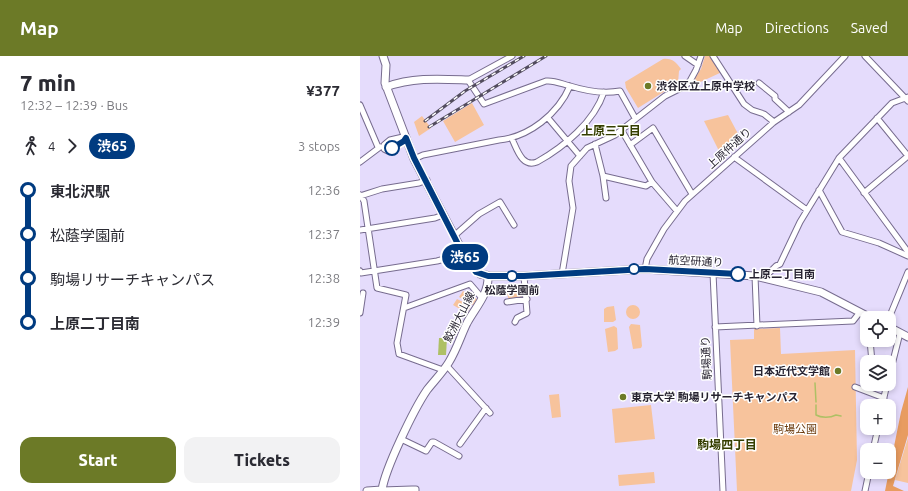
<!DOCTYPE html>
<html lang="en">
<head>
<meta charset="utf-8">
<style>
  :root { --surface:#fff; --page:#f2f2f3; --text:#2b2b33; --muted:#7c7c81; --accent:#6c7a27 }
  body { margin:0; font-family:Ubuntu,"Noto Sans JP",sans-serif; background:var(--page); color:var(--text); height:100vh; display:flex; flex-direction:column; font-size:15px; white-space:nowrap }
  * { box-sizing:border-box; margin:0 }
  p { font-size:13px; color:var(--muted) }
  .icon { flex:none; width:22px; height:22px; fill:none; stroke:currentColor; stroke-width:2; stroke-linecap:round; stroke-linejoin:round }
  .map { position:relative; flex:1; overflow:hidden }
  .panel { display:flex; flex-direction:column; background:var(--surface); width:360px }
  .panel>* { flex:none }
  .badge { padding:0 8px; border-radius:13px; font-size:14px; line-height:26px }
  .fabs { position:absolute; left:500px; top:255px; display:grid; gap:8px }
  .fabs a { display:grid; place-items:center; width:36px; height:36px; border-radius:8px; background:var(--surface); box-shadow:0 2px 6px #0003; font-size:20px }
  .map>.badge { position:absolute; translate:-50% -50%; box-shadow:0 0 0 2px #fff }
  .legs { display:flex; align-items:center; gap:6px; height:44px; padding:0 20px; font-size:13px }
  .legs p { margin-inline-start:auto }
  .headline { display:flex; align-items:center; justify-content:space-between; height:68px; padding:0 20px }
  h1 { font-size:22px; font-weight:800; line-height:30px }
  .cta { display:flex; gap:8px; margin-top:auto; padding:8px 20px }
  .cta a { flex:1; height:46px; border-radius:12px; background:var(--accent); color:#fff; font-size:16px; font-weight:800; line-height:46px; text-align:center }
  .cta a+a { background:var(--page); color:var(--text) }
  ul { padding:0 20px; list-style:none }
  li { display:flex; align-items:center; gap:14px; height:44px; font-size:15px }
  li i { display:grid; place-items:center; width:6px; height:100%; margin:0 5px; background:currentColor }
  li i::after { content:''; width:10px; height:10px; margin:-5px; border:3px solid; border-radius:50%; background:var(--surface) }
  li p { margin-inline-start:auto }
  li:first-child i { background:linear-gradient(#0000 50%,currentColor 0) }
  li:last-child i { background:linear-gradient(currentColor 50%,#0000 0) }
  header { display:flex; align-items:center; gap:24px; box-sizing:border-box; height:56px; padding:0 20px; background:var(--accent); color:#fff }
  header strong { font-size:19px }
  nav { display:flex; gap:22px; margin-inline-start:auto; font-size:14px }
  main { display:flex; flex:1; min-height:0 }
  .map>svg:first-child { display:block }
</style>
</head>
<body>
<header>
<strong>Map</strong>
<nav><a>Map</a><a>Directions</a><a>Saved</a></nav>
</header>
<main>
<section class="panel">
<div class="headline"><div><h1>7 min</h1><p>12:32 – 12:39 · Bus</p></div><b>¥377</b></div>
<div class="legs"><svg class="icon" aria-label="walk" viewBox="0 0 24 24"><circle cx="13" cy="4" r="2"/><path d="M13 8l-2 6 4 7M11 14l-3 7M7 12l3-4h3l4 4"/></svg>4<svg class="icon" aria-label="forward" viewBox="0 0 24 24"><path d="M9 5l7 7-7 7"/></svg><b class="badge" style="background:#003b80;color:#fff">渋65</b><p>3 stops</p></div>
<ul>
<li><i style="color:#003b80"></i><b>東北沢駅</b><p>12:36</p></li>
<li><i style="color:#003b80"></i><span>松蔭学園前</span><p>12:37</p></li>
<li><i style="color:#003b80"></i><span>駒場リサーチキャンパス</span><p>12:38</p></li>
<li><i style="color:#003b80"></i><b>上原二丁目南</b><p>12:39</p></li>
</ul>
<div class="cta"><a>Start</a><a>Tickets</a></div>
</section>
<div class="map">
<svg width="548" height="435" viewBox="0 0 548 435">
  <rect width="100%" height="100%" fill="#e5dcfc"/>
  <!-- green -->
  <path fill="#f7c39c" d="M345 0H351L362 16 334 29 333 25 341 13Z
    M303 3C312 2 316 6 321 13L319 15 318 27 278 52 266 32 265 26Z
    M112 47 124 69 95 86 83 65Z
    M368 59 383 87 361 99 344 65Z
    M62 60 71 72 59 80 54 66Z
    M164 233 165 241 149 244 146 235Z
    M103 235 117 243 113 249 99 241Z
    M97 243 111 250 107 257 93 249Z
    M266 256a7 7 0 1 1 14 0a7 7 0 1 1-14 0Z
    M254 250 256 264 253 266H244V253L247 251Z
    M271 268 280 269 282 290 281 292 273 293 269 271Z
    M254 270 257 272 258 293 255 295 248 296 245 273Z
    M420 272 421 298 495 294 497 404 491 435H377L370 284 394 283V273Z
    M199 338 201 361 192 362 189 339Z
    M291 349 295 383 255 387 252 353Z
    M548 382V427L535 424Z
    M294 416 295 427 259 430 258 419Z"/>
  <!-- forest -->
  <path fill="#e89c60" d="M548 331V379L533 430 544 435H525L541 356Z"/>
  <!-- water -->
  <path fill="#aec065" d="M79 282H87L86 299H78Z"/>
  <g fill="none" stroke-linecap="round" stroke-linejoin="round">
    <!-- stream -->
    <path stroke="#aec065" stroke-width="1.5" d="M455 327 456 346
      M456 349V359C461 362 470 362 476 359L481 360"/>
    <defs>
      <path id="street" d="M152 0 108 24 124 48 186 25C194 24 202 28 210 30 226 35 243 38 260 35L275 62
        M325 0 338 9
        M353 0 384 48 392 54 404 58 414 66
        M505 0 548 45
        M399 27 415 40V43L429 56
        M0 49 18 91
        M188 62 220 100
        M517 62 548 100
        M262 75 292 126 317 155
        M43 81 47 82 44 85 28 95 24 93V89L30 84Z
        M152 83C157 93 162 112 177 106 204 91 234 66 244 36
        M235 88 243 120 246 142
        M270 89 293 72 332 138
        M374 101 447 154
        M479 102 548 196
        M54 103 63 99 139 84C169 81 198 58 210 30
        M0 106 20 91
        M243 120 286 130 292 126
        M459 134 482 176 519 187 548 200
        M504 137 548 100
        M0 139 4 145 17 232 46 239 37 287 39 298 83 314
        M0 140 22 133 59 127 67 124
        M0 174 75 162 83 159
        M94 180 119 158 140 146 154 169
        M285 213 287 203 304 173 325 145 414 66 439 49 485 0
        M0 215 1 217 77 205 103 198
        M353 217 363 435
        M202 218 213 152 209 125 211 110 227 92 255 79 305 40 325 30 330 25 336 14 341 0
        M395 220 397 270
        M405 221 416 210 420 208 440 166 479 102 532 47 548 41
        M147 246 167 243
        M44 252 110 228 122 242
        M0 257 3 237
        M529 262 548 216
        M155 266 157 262 167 257 164 220
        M355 271 493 265 500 256
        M510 284 512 306
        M87 310 130 357
        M529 321 540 277
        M495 331 524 342
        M522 350 527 328
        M41 383 66 395 72 386H74L99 400
        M100 388 126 352
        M513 394 518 372
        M22 434 52 433H56V435
        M505 435 509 416"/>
      <path id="secondary" d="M23 0 26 9 25 27 54 103 107 204 120 218 130 220H164L285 213 395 220 461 236 511 262
        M26 31C53 21 80 23 108 24
        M529 271 548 281
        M7 435 22 434C25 413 54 353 67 334 74 325 83 316 89 306 97 293 101 279 107 267 115 252 129 238 128 220"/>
    </defs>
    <!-- street casing -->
    <use href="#street" stroke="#776c8f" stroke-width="7"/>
    <!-- secondary casing -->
    <use href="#secondary" stroke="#776c8f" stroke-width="9"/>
    <!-- street -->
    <use href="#street" stroke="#fff" stroke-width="5"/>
    <!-- secondary -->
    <use href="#secondary" stroke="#fff" stroke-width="7"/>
    <defs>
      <path id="rail" d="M65 65 105 35 164 0
        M69 71 186 0"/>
    </defs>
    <!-- rail casing -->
    <use href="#rail" stroke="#524c5e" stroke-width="3"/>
    <!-- rail -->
    <use href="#rail" stroke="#fff" stroke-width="1.5" stroke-dasharray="4.5" stroke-linecap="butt"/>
  </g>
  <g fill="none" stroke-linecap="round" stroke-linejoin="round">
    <defs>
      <path id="line-1" d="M32 92 44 85 46 82 54 102 103 198 116 216 128 220H164L285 213 378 218"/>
    </defs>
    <!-- line-1 casing -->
    <use href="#line-1" stroke="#fff" stroke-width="9"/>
    <!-- line-1 -->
    <use href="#line-1" stroke="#003b80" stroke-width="6"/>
  </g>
  <!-- markers -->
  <g fill="#6c7a27" stroke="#fff" stroke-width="1.5">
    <circle cx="288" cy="30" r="4"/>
    <circle cx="478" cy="315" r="4"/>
    <circle cx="263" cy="341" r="4"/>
  </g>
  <g fill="#fff" stroke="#003b80" stroke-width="2">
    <circle cx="32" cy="92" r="7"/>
    <circle cx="274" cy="213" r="5"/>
    <circle cx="378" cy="218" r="7"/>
    <circle cx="152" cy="220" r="5"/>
  </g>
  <g text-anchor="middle" stroke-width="3" stroke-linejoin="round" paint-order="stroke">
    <!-- poi labels -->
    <g font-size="11" font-weight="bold" fill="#272331" stroke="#fff" text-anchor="start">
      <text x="296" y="34">渋谷区立上原中学校</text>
      <text x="470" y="319" text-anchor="end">日本近代文学館</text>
      <text x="271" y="345">東京大学 駒場リサーチキャンパス</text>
    </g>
    <!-- street labels -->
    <g font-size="11" fill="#272331" stroke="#fff">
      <text transform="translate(369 92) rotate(-42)" y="4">上原仲通り</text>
      <text transform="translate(336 205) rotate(3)" y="4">航空研通り</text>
      <text transform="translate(99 261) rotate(-63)" y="4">鮫洲大山線</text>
      <text transform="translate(346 302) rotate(-93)" y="4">駒場通り</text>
    </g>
    <!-- stop labels -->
    <g font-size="11" font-weight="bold" fill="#272331" stroke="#fff" text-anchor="start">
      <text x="389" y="222">上原二丁目南</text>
      <text x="152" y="238" text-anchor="middle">松蔭学園前</text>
    </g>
    <!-- park labels -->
    <g font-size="11" fill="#6d3c0e" stroke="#fff">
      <text x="435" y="377">駒場公園</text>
    </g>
    <!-- neighbourhood labels -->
    <g font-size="12" font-weight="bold" fill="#353e00" stroke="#fff">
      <text x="251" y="79">上原三丁目</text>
      <text x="367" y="393">駒場四丁目</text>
    </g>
  </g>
</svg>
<div class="fabs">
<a><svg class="icon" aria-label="locate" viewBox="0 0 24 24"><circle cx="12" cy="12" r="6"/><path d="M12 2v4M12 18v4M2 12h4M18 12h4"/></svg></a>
<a><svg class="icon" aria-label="layers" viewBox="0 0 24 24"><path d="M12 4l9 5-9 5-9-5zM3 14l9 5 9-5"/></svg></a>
<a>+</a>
<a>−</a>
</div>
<b class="badge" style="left:105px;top:201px;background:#003b80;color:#fff">渋65</b>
</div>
</main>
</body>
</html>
